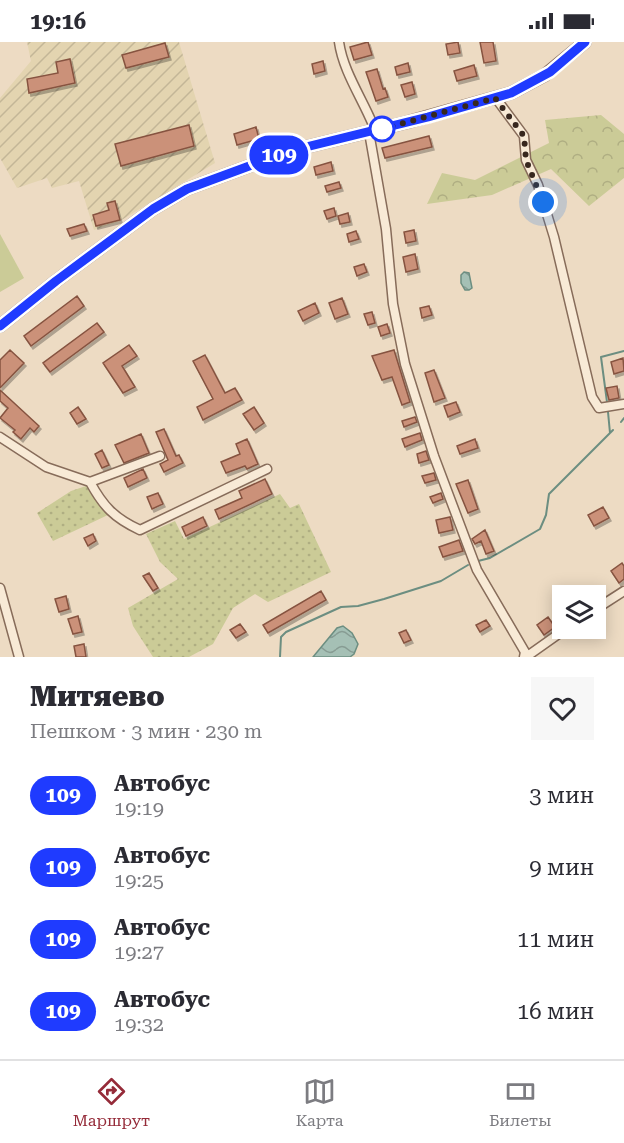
<!DOCTYPE html>
<html lang="ru">
<head>
<meta charset="utf-8">
<style>
  :root { --surface:#fff; --page:#f7f7f7; --text:#2b2b33; --muted:#7c7c81; --line:#e1e1e2; --accent:#952b39 }
  body { margin:0; font-family:"Roboto Serif",serif; background:var(--page); color:var(--text); height:100vh; display:flex; flex-direction:column; font-size:22px; white-space:nowrap }
  * { box-sizing:border-box; margin:0 }
  p { font-size:20px; color:var(--muted) }
  .icon { flex:none; width:33px; height:33px; fill:none; stroke:currentColor; stroke-width:2; stroke-linecap:round; stroke-linejoin:round }
  .map { position:relative; height:615px; overflow:hidden }
  .panel { display:flex; flex-direction:column; background:var(--surface); flex:1 }
  .panel>* { flex:none }
  .badge { padding:0 12px; border-radius:20px; font-size:21px; line-height:39px }
  .buttons { position:absolute; left:552px; top:543px; display:grid; gap:12px }
  .buttons a { display:grid; place-items:center; width:54px; height:54px; border-radius:0px; background:var(--surface); box-shadow:0 3px 15px #0003; font-size:30px }
  .you { position:absolute; width:30px; height:30px; margin:-15px; border:4px solid #fff; border-radius:50%; background:#1a73e8; box-shadow:0 0 0 9px #1a73e833 }
  .map>.badge { position:absolute; translate:-50% -50%; box-shadow:0 0 0 3px #fff }
  .round { display:grid; place-items:center; flex:none; width:63px; height:63px; border-radius:0px; background:var(--page) }
  .headline { display:flex; align-items:center; justify-content:space-between; height:102px; padding:0 30px }
  h1 { font-size:28px; font-weight:800; line-height:45px }
  ul { padding:0; list-style:none }
  li { display:flex; align-items:center; gap:18px; height:72px; padding:0 30px }
  li div { flex:1 }
  li b { display:block; font-size:22px }
  li em { font-style:normal }
  li .badge { min-width:66px; font-weight:700; text-align:center }
  .status { display:flex; justify-content:space-between; align-items:center; height:42px; padding:0 30px; background:var(--surface); direction:ltr }
  .status svg { height:16px; fill:currentColor }
  .tab-bar { display:flex; justify-content:space-around; align-items:center; height:84px; border-top:2px solid var(--line); background:var(--surface); font-size:16px; color:var(--muted) }
  .tab-bar a { display:grid; justify-items:center; gap:3px }
  .tab-bar .selected { color:var(--accent) }
  .map>svg:first-child { display:block }
</style>
</head>
<body>
<div class="status"><b>19:16</b><svg viewBox="0 0 49 12"><path d="M0 12V9h3v3zM5 12V6h3v6zM10 12V3h3v9zM15 12V0h3v12zM26 1h20v11H26zM47 4h2v5h-2z"/></svg></div>
<div class="map">
<svg width="624" height="615" viewBox="0 0 624 615">
  <defs>
    <pattern id="farmland-furrows" width="10" height="10" patternUnits="userSpaceOnUse" patternTransform="scale(1.5)"><rect width="10" height="10" fill="#e3d4b0"/><path d="M-1 1l2-2M0 10L10 0M9 11l2-2" fill="none" stroke="#c3b697"/></pattern>
    <pattern id="grass-dots" width="8" height="8" patternUnits="userSpaceOnUse" patternTransform="scale(1.5)"><rect width="8" height="8" fill="#cbcb97"/><path d="M2 2h.1M6 6h.1" fill="none" stroke="#afae82" stroke-width="1.8" stroke-linecap="round"/></pattern>
    <pattern id="forest-crowns" width="20" height="18" patternUnits="userSpaceOnUse" patternTransform="scale(1.5)"><rect width="20" height="18" fill="#cbcb97"/><path d="M2 6a3 3 0 1 1 6 0M12 15a3 3 0 1 1 6 0" fill="none" stroke="#afae82"/></pattern>
    <pattern id="water-waves" width="16" height="10" patternUnits="userSpaceOnUse" patternTransform="scale(1.5)"><rect width="16" height="10" fill="#a5c0b5"/><path d="M0 5q4-4 8 0t8 0" fill="none" stroke="#879c93"/></pattern>
    <filter id="shadow"><feDropShadow dx="2" dy="3" stdDeviation="0" flood-color="#0004"/></filter>
  </defs>
  <rect width="100%" height="100%" fill="#eddbc3"/>
  <!-- farmland -->
  <path fill="url(#farmland-furrows)" d="M27 0H179L215 121 120 179 94 188 79 139 52 146 47 136 17 146 0 116V56L31 19Z"/>
  <!-- grass -->
  <path fill="url(#grass-dots)" d="M89 443 110 472 53 499 37 471 71 449Z
    M280 452 290 466 299 462 331 530 268 560 255 552 233 566 213 602 189 615H153L133 584 128 566 178 537 160 520 146 492 175 479 184 497Z"/>
  <!-- forest -->
  <path fill="url(#forest-crowns)" d="M601 73 624 92V136L589 164 551 127 492 153 427 162 442 131 475 138 549 101 545 78Z"/>
  <!-- pitch -->
  <path fill="#cbcb97" d="M0 192 24 236 0 250Z"/>
  <!-- water -->
  <path fill="url(#water-waves)" stroke="#6c8e81" stroke-width="1.5" d="M464 230 469 231 472 246 469 248H465L461 241V233Z
    M343 584 352 591 358 602 354 612 350 615H313L337 586Z"/>
  <g fill="none" stroke-linecap="round" stroke-linejoin="round">
    <!-- stream -->
    <path stroke="#6c8e81" stroke-width="2" d="M607 360 601 315 624 309
      M608 370 610 391
      M621 380 624 376
      M478 519 490 516 540 487 546 473 549 452 613 388
      M280 615 281 595 286 590 341 565 358 564 384 557 441 539 468 523"/>
  </g>
  <!-- building -->
  <path fill="#cb9179" stroke="#865340" stroke-width="1.5" filter="url(#shadow)" d="M368 0 372 13 354 18 350 5Z
    M458 0 460 11 448 13 446 2Z
    M480 0H493L496 19 484 21Z
    M165 1 169 15 126 26 122 13Z
    M70 17 75 41 29 51 27 37 58 31 56 20Z
    M323 19 325 29 314 32 312 22Z
    M408 21 410 30 397 33 395 25Z
    M474 23 477 34 457 39 454 29Z
    M377 27 383 47 385 46 388 55 376 59 366 30Z
    M412 40 415 52 405 55 401 43Z
    M189 83 194 104 121 124 115 102Z
    M256 85 259 97 237 103 234 92Z
    M429 94 432 105 385 116 382 106Z
    M331 120 333 129 316 133 314 125Z
    M339 140 341 146 327 150 325 144Z
    M115 159 120 178 96 184 93 173 109 168 107 161Z
    M334 166 336 174 327 177 324 169Z
    M348 171 350 180 340 182 338 174Z
    M84 182 87 189 70 194 67 187Z
    M414 188 416 199 406 201 404 190Z
    M356 189 359 197 349 200 347 192Z
    M415 212 418 227 406 230 403 215Z
    M364 222 367 230 357 234 354 225Z
    M77 254 84 264 31 304 24 294Z
    M342 256 348 272 335 277 329 261Z
    M315 261 319 271 303 279 298 269Z
    M429 264 432 273 422 276 420 266Z
    M372 270 375 281 368 283 364 272Z
    M97 281 104 290 50 330 43 321Z
    M387 282 390 291 381 294 378 285Z
    M129 303 137 314 122 324 135 345 123 351 103 321Z
    M10 308 24 321 0 346V318Z
    M394 308 410 360 402 363 392 335 382 338 372 314Z
    M205 313 225 351 235 346 242 358 203 378 197 365 213 357 193 319Z
    M623 316 624 329 614 332 611 320Z
    M434 328 445 356 434 360 425 331Z
    M617 344 619 356 609 358 606 346Z
    M0 348 39 384 34 390 30 386 21 397 13 390 15 388 0 376 8 366 0 359Z
    M456 360 460 370 448 375 444 364Z
    M78 365 86 377 77 382 70 371Z
    M254 365 264 381 254 388 243 372Z
    M415 375 417 380 404 385 402 379Z
    M164 387 176 414 179 413 183 421 164 430 160 422 168 418 156 390Z
    M420 391 422 398 405 405 402 397Z
    M141 392 149 411 124 421 115 403Z
    M247 397 258 422 247 427 245 424 226 431 221 420 240 412 236 402Z
    M475 397 478 406 460 412 457 404Z
    M102 408 109 423 102 426 95 412Z
    M426 409 429 418 419 421 417 412Z
    M143 427 147 436 128 445 124 436Z
    M434 431 436 438 425 441 422 434Z
    M265 437 272 452 219 477 215 468 242 456 239 449Z
    M468 438 478 467 468 471 456 442Z
    M158 451 163 462 152 467 147 455Z
    M441 451 443 457 433 461 430 455Z
    M603 465 609 476 594 484 588 473Z
    M203 475 207 484 186 494 182 485Z
    M450 475 453 488 439 491 436 478Z
    M485 488 494 509 486 512 481 499 475 502 472 497Z
    M93 492 96 499 88 504 84 496Z
    M459 498 463 509 443 515 439 505Z
    M622 521 624 524V537L619 541 611 529Z
    M149 531 158 546 153 549 143 534Z
    M321 549 326 558 268 591 263 583Z
    M66 554 69 567 59 570 55 557Z
    M78 574 82 590 73 592 68 577Z
    M548 575 555 585 544 593 537 583Z
    M486 578 490 584 480 590 476 583Z
    M240 582 246 590 236 596 230 588Z
    M406 588 411 598 404 601 399 591Z
    M84 602 86 615H76L74 604Z"/>
  <g fill="none" stroke-linecap="round" stroke-linejoin="round">
    <defs>
      <path id="minor" d="M339 0C343 29 362 56 373 83L369 90 386 187 393 262 405 322 434 414 477 528 525 610 524 615
        M495 55 524 94 526 118 538 143 554 195 592 355 599 366 624 362
        M0 395 46 425 90 440 160 414
        M90 440C103 464 114 476 140 488L267 427
        M0 546 19 615
        M596 567 624 549
        M526 615 567 586"/>
      <path id="tertiary" d="M0 284 56 239 153 167 187 147 268 117 306 105 408 80 511 51 545 33 585 0"/>
    </defs>
    <!-- minor casing -->
    <use href="#minor" stroke="#876c5a" stroke-width="11"/>
    <!-- tertiary casing -->
    <use href="#tertiary" stroke="#876c5a" stroke-width="14"/>
    <!-- minor -->
    <use href="#minor" stroke="#f8ead6" stroke-width="8"/>
    <!-- tertiary -->
    <use href="#tertiary" stroke="#f8ead6" stroke-width="10"/>
  </g>
  <g fill="none" stroke-linecap="round" stroke-linejoin="round">
    <defs>
      <path id="line" d="M0 284 56 239 153 167 187 147 268 117 306 105 428 75 511 51 550 30 585 0"/>
    </defs>
    <!-- line casing -->
    <use href="#line" stroke="#fff" stroke-width="14"/>
    <!-- line -->
    <use href="#line" stroke="#1f3bff" stroke-width="9"/>
    <!-- walk -->
    <path stroke="#37271e" stroke-width="6" stroke-dasharray="0 10.8" d="M382 87 495 56 524 94 526 118 543 160"/>
  </g>
  <!-- markers -->
  <circle fill="#fff" stroke="#1f3bff" stroke-width="3" cx="382" cy="87" r="12"/>
</svg>
<div class="buttons">
<a><svg class="icon" aria-label="layers" viewBox="0 0 24 24"><path d="M12 4l9 5-9 5-9-5zM3 14l9 5 9-5"/></svg></a>
</div>
<div class="you" style="left:543px;top:160px"></div>
<b class="badge" style="left:279px;top:113px;background:#1f3bff;color:#fff">109</b>
</div>
<section class="panel">
<div class="headline"><div><h1>Митяево</h1><p>Пешком · 3 мин · 230 m</p></div><a class="round"><svg class="icon" aria-label="heart" viewBox="0 0 24 24"><path d="M12 20l-8-8c-3-5 5-10 8-4 3-6 11-1 8 4z"/></svg></a></div>
<ul>
<li><span class="badge" style="background:#1f3bff;color:#fff">109</span><div><b>Автобус</b><p>19:19</p></div><em>3 мин</em></li>
<li><span class="badge" style="background:#1f3bff;color:#fff">109</span><div><b>Автобус</b><p>19:25</p></div><em>9 мин</em></li>
<li><span class="badge" style="background:#1f3bff;color:#fff">109</span><div><b>Автобус</b><p>19:27</p></div><em>11 мин</em></li>
<li><span class="badge" style="background:#1f3bff;color:#fff">109</span><div><b>Автобус</b><p>19:32</p></div><em>16 мин</em></li>
</ul>
</section>
<nav class="tab-bar">
<a class="selected"><svg class="icon" aria-label="directions" viewBox="0 0 24 24"><path d="M12 3l9 9-9 9-9-9zM9 14v-3h6M13 9l2 2-2 2"/></svg>Маршрут</a>
<a><svg class="icon" aria-label="map" viewBox="0 0 24 24"><path d="M3 6l6-2 6 2 6-2v14l-6 2-6-2-6 2zM9 4v14M15 6v14"/></svg>Карта</a>
<a><svg class="icon" aria-label="tickets" viewBox="0 0 24 24"><path d="M3 7h18v10H3zM15 7v10"/></svg>Билеты</a>
</nav>
</body>
</html>
